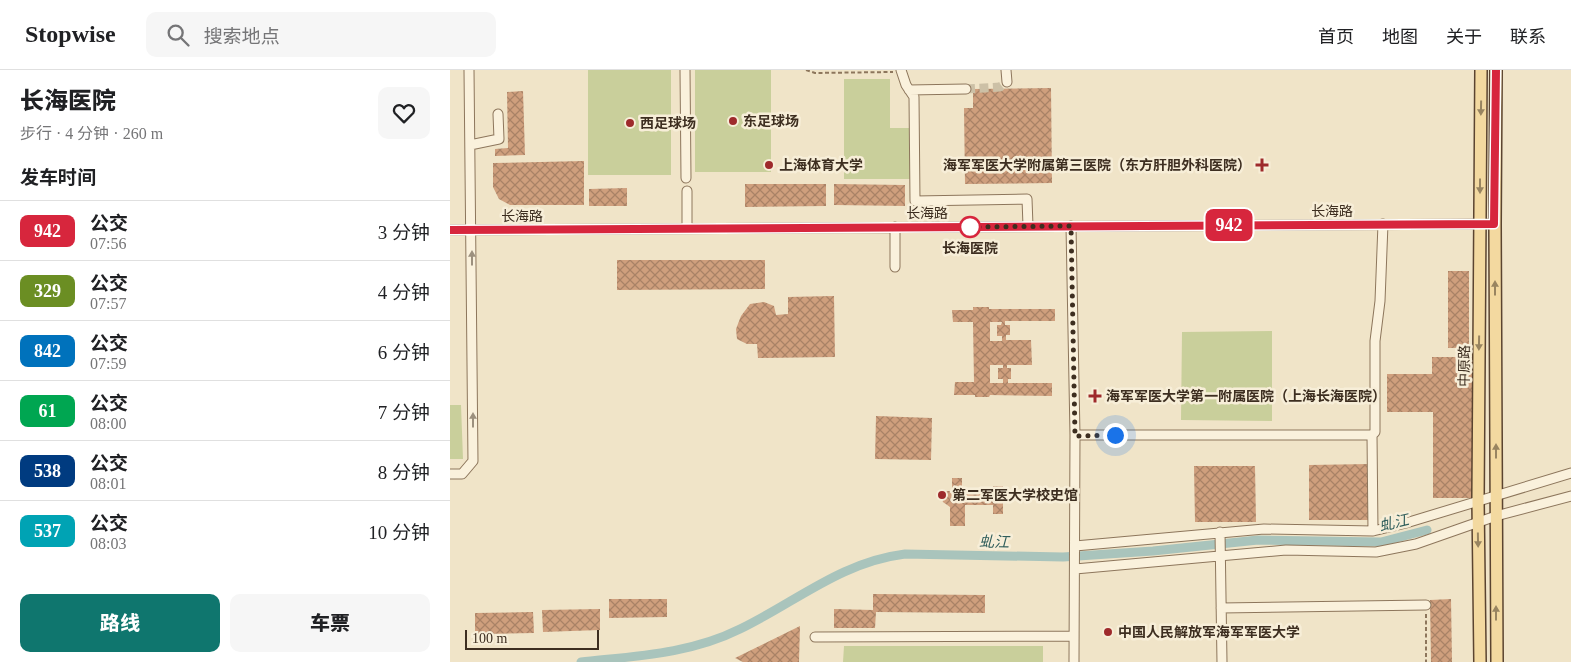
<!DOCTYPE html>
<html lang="zh">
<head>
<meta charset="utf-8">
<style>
  :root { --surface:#fff; --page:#f6f6f6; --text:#202124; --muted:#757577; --line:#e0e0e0; --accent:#0f766e }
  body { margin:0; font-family:"Times New Roman","Noto Sans SC",serif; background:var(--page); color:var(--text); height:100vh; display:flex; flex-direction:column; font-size:19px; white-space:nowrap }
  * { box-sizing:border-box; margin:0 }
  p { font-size:16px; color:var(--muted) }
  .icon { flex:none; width:28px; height:28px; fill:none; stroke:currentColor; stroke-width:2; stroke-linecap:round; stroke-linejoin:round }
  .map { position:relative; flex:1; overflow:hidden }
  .side { display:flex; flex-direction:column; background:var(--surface); width:450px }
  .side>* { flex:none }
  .badge { padding:0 10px; border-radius:8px; font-size:18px; line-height:32px }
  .scale { position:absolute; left:15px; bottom:12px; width:134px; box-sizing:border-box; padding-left:5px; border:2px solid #3d2e20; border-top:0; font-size:14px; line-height:18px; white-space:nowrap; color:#3d2e20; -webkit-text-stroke:4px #f7eed8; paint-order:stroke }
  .you { position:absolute; width:25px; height:25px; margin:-12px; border:4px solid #fff; border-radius:50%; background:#1a73e8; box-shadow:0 0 0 8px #1a73e833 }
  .map>.badge { position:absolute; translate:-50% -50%; box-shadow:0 0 0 2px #fff }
  h2 { padding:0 20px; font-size:19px; line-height:45px }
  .round { display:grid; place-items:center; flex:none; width:52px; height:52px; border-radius:10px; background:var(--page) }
  .headline { display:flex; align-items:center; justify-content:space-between; height:85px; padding:0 20px }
  h1 { font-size:24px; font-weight:800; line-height:38px }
  .action { display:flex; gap:10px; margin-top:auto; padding:10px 20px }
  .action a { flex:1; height:58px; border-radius:10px; background:var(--accent); color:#fff; font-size:20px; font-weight:800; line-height:58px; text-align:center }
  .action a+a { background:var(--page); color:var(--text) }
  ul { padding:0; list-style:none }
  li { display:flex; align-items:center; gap:15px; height:60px; padding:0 20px; border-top:1px solid var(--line) }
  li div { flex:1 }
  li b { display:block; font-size:19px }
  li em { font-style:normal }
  li .badge { min-width:55px; font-weight:700; text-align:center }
  header { display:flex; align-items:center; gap:30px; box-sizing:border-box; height:70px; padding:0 25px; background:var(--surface); border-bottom:1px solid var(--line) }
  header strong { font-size:24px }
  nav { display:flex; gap:28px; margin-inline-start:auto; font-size:18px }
  .search { width:350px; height:45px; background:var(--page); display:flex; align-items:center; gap:12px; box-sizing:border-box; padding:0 18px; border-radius:10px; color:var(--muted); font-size:19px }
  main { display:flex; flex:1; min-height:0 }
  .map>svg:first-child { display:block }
</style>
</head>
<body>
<header>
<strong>Stopwise</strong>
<div class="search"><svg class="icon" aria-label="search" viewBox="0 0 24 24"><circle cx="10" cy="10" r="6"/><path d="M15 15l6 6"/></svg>搜索地点</div>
<nav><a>首页</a><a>地图</a><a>关于</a><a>联系</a></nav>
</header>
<main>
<section class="side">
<div class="headline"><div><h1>长海医院</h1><p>步行 · 4 分钟 · 260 m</p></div><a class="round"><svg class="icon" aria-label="heart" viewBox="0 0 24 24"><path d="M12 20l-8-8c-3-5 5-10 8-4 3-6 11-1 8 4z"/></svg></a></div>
<h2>发车时间</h2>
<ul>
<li><span class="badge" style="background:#d7263d;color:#fff">942</span><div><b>公交</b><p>07:56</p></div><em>3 分钟</em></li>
<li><span class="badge" style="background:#6b8e23;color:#fff">329</span><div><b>公交</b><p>07:57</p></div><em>4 分钟</em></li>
<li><span class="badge" style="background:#0072bc;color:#fff">842</span><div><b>公交</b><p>07:59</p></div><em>6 分钟</em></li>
<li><span class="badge" style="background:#00a651;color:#fff">61</span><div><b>公交</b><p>08:00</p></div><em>7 分钟</em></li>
<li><span class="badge" style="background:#003b80;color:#fff">538</span><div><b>公交</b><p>08:01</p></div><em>8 分钟</em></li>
<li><span class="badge" style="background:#00a3b4;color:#fff">537</span><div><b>公交</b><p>08:03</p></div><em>10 分钟</em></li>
</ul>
<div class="action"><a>路线</a><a>车票</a></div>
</section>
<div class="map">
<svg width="1121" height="592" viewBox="0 0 1121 592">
  <defs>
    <pattern id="building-cross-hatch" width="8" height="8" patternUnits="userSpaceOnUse" patternTransform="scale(1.25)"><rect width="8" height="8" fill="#cf9f7d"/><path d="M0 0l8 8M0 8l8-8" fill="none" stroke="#a98266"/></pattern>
  </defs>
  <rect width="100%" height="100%" fill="#f0e4c8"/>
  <!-- park -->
  <path fill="#c9cf9b" d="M138 0H221V105H138Z
    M245 0H321V102H245Z
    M394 9H440V58H461V109H394Z
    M822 261V351L731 350 732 262Z
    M0 335H11L13 389H0Z
    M394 576H593V592H393Z"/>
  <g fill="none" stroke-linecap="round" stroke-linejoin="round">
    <!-- canal -->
    <path stroke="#a9c4bc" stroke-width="9" d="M131 592C186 586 240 584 290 559 346 532 391 492 455 484L613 487 703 481 808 470 931 472 977 460"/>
  </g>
  <!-- building -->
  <path fill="url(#building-cross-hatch)" fill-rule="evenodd" d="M601 18 602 113 515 114 514 38H523V19Z
    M73 21 75 85 45 86V79L58 78 57 22Z
    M134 91V135H60L49 129 43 117V93Z
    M295 114H376V136L295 137Z
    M384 114 455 115V136L384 135Z
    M177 118V136H139V119Z
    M167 190H315V219L167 220Z
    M998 201H1019V278H998Z
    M384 226 385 287 308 288 307 274H297L287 269 286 259 291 246 300 234 314 232 324 236 326 245 338 244V227Z
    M523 237H539V239H605V251H555V255H560V265H556V270H581L582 295H557V298H561V309H558V313H602V326L540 325 539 327H525V325H504L505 312H524L523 252H503L502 240H523ZM540 252H552L551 255H547V266H552V271H540ZM540 295H553V298H548V309H553V313H540Z
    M982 287H1022L1023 428H983V342H937V304H982Z
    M426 346 482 348 481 390 425 389Z
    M920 394V450H859V395Z
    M744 396H805L806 452H745Z
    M502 408H512V424H543V416H553V444H543V435H515V456H500V437L493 432 491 426 495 421H502Z
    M423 524 535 525V543L426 542 425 558H384V539L423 540Z
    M159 529H217V547L159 548Z
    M1001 529 1002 592H981L980 530Z
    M150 539V560L93 562 92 540Z
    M83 542 84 563 25 564V543Z
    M350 556 349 592H293L285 588Z"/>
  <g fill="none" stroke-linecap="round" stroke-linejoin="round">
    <!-- minor-tunnel -->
    <path stroke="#ccc0a6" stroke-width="9" stroke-dasharray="9 4.5" stroke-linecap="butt" d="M516 19 550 17 557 12"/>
    <defs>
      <path id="minor" d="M235 0 236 108
        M451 0 456 15 464 27 465 131 577 129 578 156
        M556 0 557 12
        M459 20 516 19
        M20 75 49 69 48 44
        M237 121V158
        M621 156 625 365 624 592
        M445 157V197
        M0 160 1045 154
        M625 365H922L923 461
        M922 365 925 362V271L930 231 933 154
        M0 404H12L23 391 19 0
        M770 462 772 592
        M625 476 814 459 923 461 956 453 1121 403
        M625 499 836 480 926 482 966 474 1046 446 1121 426
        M771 538 976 535
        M365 567 622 566"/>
      <path id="major" d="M1046 0 1045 154 1047 592
        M1030 592 1028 430 1031 0"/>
    </defs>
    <!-- minor casing -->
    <use href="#minor" stroke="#8d765c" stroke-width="11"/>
    <!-- major casing -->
    <use href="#major" stroke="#5b4430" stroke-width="14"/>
    <!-- path -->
    <path stroke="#8d765c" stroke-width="2" stroke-dasharray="4 2.5" stroke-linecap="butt" d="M356 0 365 3 443 2
      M976 544V592"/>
    <!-- minor -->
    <use href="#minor" stroke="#faf1dc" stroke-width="9"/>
    <!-- major -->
    <use href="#major" stroke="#f3d9a0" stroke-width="11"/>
  </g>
  <!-- one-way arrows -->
  <defs><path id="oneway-solid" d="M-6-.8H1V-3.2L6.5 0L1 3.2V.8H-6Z" transform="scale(1.25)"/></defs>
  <g fill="#988460">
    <use href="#oneway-solid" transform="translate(1031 38) rotate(91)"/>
    <use href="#oneway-solid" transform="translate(1030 116) rotate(90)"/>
    <use href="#oneway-solid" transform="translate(1045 218) rotate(-90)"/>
    <use href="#oneway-solid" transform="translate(1029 273) rotate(91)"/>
    <use href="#oneway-solid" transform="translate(1046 381) rotate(-90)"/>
    <use href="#oneway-solid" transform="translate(1028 470) rotate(89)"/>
    <use href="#oneway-solid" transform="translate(1046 543) rotate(-90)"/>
  </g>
  <g fill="#9c907e">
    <use href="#oneway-solid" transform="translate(22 188) rotate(-90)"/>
    <use href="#oneway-solid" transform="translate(23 350) rotate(-90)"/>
  </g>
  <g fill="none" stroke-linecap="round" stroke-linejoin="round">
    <defs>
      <path id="line" d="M0 160 1044 154 1046 0"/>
    </defs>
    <!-- line casing -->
    <use href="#line" stroke="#fff" stroke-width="11"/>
    <!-- line -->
    <use href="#line" stroke="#d7263d" stroke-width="8"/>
    <!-- walk -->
    <path stroke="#3d2e20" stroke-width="5" stroke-dasharray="0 9" d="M520 157 621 156 625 366 665 365"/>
  </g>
  <!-- markers -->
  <g fill="#9e2a2b" stroke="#f7eed8" stroke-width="2">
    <circle cx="283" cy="51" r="5"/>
    <circle cx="180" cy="53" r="5"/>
    <circle cx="319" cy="95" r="5"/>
    <path d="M809.5 87.5h5v5h5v5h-5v5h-5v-5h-5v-5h5z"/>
    <path d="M642.5 318.5h5v5h5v5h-5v5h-5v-5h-5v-5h5z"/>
    <circle cx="492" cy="425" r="5"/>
    <circle cx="658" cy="562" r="5"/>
  </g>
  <circle fill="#fff" stroke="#d7263d" stroke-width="2.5" cx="520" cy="157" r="10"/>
  <g text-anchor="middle" stroke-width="5" stroke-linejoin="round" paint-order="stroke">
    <!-- poi labels -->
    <g font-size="14" font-weight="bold" fill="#3d2e20" stroke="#f7eed8" text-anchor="start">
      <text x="293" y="56">东足球场</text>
      <text x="190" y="58">西足球场</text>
      <text x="329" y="100">上海体育大学</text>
      <text x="801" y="100" text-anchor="end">海军军医大学附属第三医院（东方肝胆外科医院）</text>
      <text x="656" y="331">海军军医大学第一附属医院（上海长海医院）</text>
      <text x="502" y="430">第二军医大学校史馆</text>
      <text x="668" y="567">中国人民解放军海军军医大学</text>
    </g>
    <!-- street labels -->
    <g font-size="14" fill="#3d2e20" stroke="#f7eed8">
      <text x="882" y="146">长海路</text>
      <text x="477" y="148">长海路</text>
      <text x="72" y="151">长海路</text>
      <text transform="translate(1014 296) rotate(-89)" y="5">中原路</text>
    </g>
    <!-- stop labels -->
    <g font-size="14" font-weight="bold" fill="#3d2e20" stroke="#f7eed8">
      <text x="520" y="183">长海医院</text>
    </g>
    <!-- water labels -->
    <g font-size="15" font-style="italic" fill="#2f5d5a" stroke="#f7eed8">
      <text transform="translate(944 453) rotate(-13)" y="5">虬江</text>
      <text transform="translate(544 472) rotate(1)" y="5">虬江</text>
    </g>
  </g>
</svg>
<div class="scale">100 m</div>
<div class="you" style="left:665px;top:365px"></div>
<b class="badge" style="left:779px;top:155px;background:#d7263d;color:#fff">942</b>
</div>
</main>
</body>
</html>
